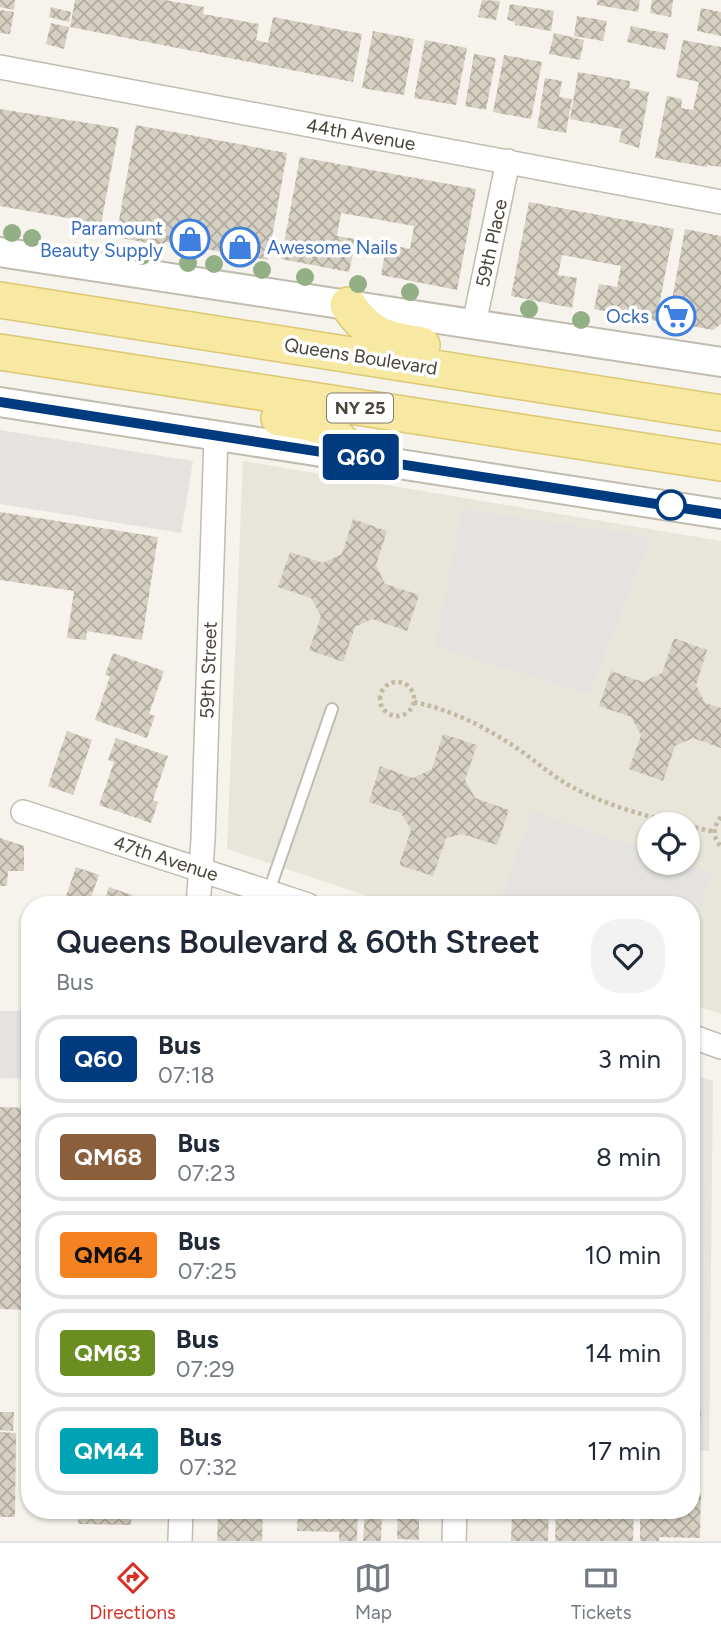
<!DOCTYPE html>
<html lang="en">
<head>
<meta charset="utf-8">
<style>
  :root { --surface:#fff; --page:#f2f2f3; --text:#1f2937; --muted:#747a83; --line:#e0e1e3; --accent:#d93025 }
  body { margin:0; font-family:Figtree,sans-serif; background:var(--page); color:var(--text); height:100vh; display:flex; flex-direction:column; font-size:26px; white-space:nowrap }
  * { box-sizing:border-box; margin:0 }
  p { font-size:23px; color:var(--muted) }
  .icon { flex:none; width:38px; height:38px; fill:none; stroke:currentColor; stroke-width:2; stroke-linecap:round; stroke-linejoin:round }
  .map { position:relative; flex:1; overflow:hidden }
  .side { position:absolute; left:21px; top:896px; width:679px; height:623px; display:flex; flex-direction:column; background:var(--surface); border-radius:28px; box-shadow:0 2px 5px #0004 }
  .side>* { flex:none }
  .badge { padding:0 14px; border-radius:5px; font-size:24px; line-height:46px }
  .controls { position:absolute; left:637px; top:812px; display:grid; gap:14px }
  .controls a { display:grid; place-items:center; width:63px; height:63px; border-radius:50%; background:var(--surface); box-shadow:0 2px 5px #0004; font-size:35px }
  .map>.badge { position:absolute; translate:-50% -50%; box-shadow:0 0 0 4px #fff }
  .round { display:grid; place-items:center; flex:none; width:74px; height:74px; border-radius:28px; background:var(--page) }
  .overview { display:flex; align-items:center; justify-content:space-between; height:119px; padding:0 35px }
  h1 { font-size:33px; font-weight:600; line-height:52px }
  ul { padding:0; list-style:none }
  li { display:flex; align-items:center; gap:21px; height:88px; margin:0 14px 10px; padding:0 21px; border:4px solid var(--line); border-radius:28px }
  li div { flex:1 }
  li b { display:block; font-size:26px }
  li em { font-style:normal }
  li .badge { min-width:77px; font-weight:700; text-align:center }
  .dock { display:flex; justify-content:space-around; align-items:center; height:98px; border-top:2px solid var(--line); background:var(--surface); font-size:19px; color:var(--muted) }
  .dock a { display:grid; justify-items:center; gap:4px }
  .dock .on { color:var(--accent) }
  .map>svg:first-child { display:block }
</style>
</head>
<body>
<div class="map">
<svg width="721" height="1541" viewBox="0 0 721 1541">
  <defs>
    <pattern id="building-cross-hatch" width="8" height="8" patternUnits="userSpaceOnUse" patternTransform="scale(1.75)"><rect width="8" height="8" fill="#d6d0c2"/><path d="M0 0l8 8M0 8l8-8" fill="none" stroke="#b0ab9f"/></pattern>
  </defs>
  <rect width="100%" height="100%" fill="#f5f3ec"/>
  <!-- residential -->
  <path fill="#e8e5da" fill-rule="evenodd" d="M243 461 721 541V1014L691 1004V905H394L227 849ZM649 824H688V863H649Z"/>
  <!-- parking -->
  <path fill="#e4e3e0" d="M0 430 193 461 181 533 0 504Z
    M462 509 651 537 589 694 435 647Z
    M532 811 649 851V863H682L712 873 691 935V905H499Z
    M0 1011H30V1079L0 1078Z
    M691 1074 713 1081 709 1451H691Z"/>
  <!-- building -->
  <path fill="url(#building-cross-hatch)" d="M0 0H15L14 10 0 7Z
    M75 0H165L204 7 203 14 259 24 256 40 268 43 273 17 362 34 353 82 70 27Z
    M482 0 500 1 496 20 478 17Z
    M597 0H640L638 12 597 5Z
    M652 0H673L671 17 650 13Z
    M510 4 554 11 551 31 515 25V22L507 20Z
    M51 7 71 12 69 22 49 17Z
    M701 8 721 12V36L697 31Z
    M0 10 14 12 10 34 0 33Z
    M577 16 607 21 603 41 574 36Z
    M51 23 69 27 64 49 46 44Z
    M631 26 669 34 665 50 627 42Z
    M373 31 414 39 404 95 362 88Z
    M554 33 584 40 580 60 549 54Z
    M425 40 467 48 456 105 414 98Z
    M683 40 721 47V167L707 165V167L655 158 667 96 682 99 681 108 693 110 699 82 676 77Z
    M474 54 496 58 486 110 465 106Z
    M504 55 542 62 531 119 493 112Z
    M578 72 630 81 629 88 649 92 639 148 619 142 622 129 570 119Z
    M545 78 562 81 559 97 572 99 566 133 537 128Z
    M0 109 119 128 101 224 0 206Z
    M136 125 287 153 268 260 165 242 164 246 116 237Z
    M300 157 476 189 457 290 381 275 387 244 410 249 414 226 341 213 337 236 356 239 349 272 281 259Z
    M529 202 674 229 656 321 594 309 599 284 617 287 621 266 562 255 558 275 577 278 572 308 511 296Z
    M685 229 721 236V324L713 330 668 322Z
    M0 512 158 537 142 640 87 631 86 640 67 638 74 591 0 580Z
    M353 519 387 531 376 565 385 584 419 595 407 631 372 619 355 627 343 662 309 650 321 616 311 598 278 587 290 552 323 563 342 554Z
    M674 638 707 650 696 685 705 703 721 708V748L693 738 675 746 663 781 629 769 641 735 631 717 599 706 611 671 643 682 662 673Z
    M113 653 164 671 149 714 155 716 147 738 95 720 110 676 105 675Z
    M67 731 92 740 73 795 48 786Z
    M443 734 477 745 465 780 475 798 509 810 497 845 462 834 446 838 433 876 399 865 411 830 401 813 369 802 380 766 413 778 432 769Z
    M116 738 168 756 153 800 158 802 151 823 99 805 114 762 108 760Z
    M0 838 24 846V871H8L7 886H0Z
    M76 867 99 875 88 905H63Z
    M109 887 132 895 129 905H103Z
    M0 1107 30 1108 29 1310 0 1309Z
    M0 1412H14L13 1431 0 1430Z
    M0 1432 16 1433 15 1517H0Z
    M691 1494H701L700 1538 659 1537V1541H640V1510H691Z
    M79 1510H131V1525L78 1524Z
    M218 1510H263L262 1541H217Z
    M298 1510H358L357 1541H339V1532L297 1531Z
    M365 1510H382L381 1541H363Z
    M398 1510H419V1540L397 1539Z
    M512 1510H549L548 1541H511Z
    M556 1510H634L633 1541H555Z"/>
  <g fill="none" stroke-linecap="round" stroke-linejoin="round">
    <defs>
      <path id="service" d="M269 891 332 709
        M691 1414H694"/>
      <path id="minor" d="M0 67 721 202
        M474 324 508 161
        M23 812 308 905
        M198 905 203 840 216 436
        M691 1036 721 1047
        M180 1541 181 1510
        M454 1541 455 1510"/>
      <path id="tertiary" d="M0 252 721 362
        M0 402 721 514"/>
      <path id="primary" d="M0 300 721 413
        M348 305C370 337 386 339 422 345
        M0 352 721 463
        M279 418C313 423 332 423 351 455"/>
    </defs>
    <!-- service casing -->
    <use href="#service" stroke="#c0bcaf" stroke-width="14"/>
    <!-- minor casing -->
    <use href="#minor" stroke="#c0bcaf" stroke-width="26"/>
    <!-- tertiary casing -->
    <use href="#tertiary" stroke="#c0bcaf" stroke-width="32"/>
    <!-- primary casing -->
    <use href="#primary" stroke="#dcc873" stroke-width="38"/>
    <!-- path -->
    <path stroke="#c1b9a1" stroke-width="4.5" stroke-dasharray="3.5 3.5" stroke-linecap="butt" d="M380 699a17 17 0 1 1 34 0a17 17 0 1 1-34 0Z
      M414 702C453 710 489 729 521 751 539 764 555 778 574 788 604 804 647 817 681 824
      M721 817C713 826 712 838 721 846
      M688 826 715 832"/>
    <!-- service -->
    <use href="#service" stroke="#fff" stroke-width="10"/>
    <!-- minor -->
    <use href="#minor" stroke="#fff" stroke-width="23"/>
    <!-- tertiary -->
    <use href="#tertiary" stroke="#fff" stroke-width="28"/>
    <!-- primary -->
    <use href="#primary" stroke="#f7e9a2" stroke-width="35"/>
  </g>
  <!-- trees -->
  <g fill="#93af85">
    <circle cx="12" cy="233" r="9"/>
    <circle cx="32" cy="238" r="9"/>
    <circle cx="142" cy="256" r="9"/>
    <circle cx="188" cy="263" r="9"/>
    <circle cx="214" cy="264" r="9"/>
    <circle cx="262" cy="270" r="9"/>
    <circle cx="305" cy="277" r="9"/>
    <circle cx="358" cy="284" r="9"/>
    <circle cx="410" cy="292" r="9"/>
    <circle cx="529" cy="309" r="9"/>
    <circle cx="581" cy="320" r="9"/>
  </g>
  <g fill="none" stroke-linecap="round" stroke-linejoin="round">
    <defs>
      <path id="line" d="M0 402 721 514"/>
    </defs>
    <!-- line casing -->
    <use href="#line" stroke="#fff" stroke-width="16"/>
    <!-- line -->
    <use href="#line" stroke="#003b80" stroke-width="10"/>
  </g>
  <!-- icons -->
  <defs>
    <symbol id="shop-ring" viewBox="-11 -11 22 22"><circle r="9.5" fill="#fff" stroke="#3f7fe0" stroke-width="1.5"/><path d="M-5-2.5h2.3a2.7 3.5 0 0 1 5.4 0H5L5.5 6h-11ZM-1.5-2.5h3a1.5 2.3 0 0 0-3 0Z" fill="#3f7fe0"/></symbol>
    <symbol id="supermarket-ring" viewBox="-11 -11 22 22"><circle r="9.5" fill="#fff" stroke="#3f7fe0" stroke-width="1.5"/><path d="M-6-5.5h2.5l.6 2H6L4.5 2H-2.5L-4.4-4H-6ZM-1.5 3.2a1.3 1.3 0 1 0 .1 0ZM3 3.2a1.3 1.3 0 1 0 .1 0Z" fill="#3f7fe0"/></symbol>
  </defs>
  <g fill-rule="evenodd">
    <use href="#shop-ring" x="168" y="217" width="44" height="44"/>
    <use href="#shop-ring" x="218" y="225" width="44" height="44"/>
    <use href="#supermarket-ring" x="654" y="294" width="44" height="44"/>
  </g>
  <!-- markers -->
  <circle fill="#fff" stroke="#003b80" stroke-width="3.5" cx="671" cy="505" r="14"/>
  <g text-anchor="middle" stroke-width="7" stroke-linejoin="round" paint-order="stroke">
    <!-- shield labels -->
    <rect fill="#fff" stroke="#807d75" stroke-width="2" x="327" y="393.5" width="66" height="29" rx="5"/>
    <g font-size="18" font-weight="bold" fill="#49453a">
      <text x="360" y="414">NY 25</text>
    </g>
    <!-- street labels -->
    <g font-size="19" fill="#49453a" stroke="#fff">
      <text transform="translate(361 134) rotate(10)" y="7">44th Avenue</text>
      <text transform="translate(491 243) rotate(-78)" y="7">59th Place</text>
      <text transform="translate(361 356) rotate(9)" y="7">Queens Boulevard</text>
      <text transform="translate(208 670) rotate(-88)" y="7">59th Street</text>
      <text transform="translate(166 858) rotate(18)" y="7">47th Avenue</text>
    </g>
    <!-- shop labels -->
    <g font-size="19" fill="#366cbe" stroke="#fff" text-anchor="end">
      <text x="163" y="235">Paramount<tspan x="163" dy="22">Beauty Supply</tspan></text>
      <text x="267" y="254" text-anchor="start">Awesome Nails</text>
      <text x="649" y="323">Ocks</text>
    </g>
  </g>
</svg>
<div class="controls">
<a><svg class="icon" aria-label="locate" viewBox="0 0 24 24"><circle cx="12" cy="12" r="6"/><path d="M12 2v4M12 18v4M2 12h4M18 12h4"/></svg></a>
</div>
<b class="badge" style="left:361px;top:457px;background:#003b80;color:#fff">Q60</b>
<section class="side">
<div class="overview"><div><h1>Queens Boulevard &amp; 60th Street</h1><p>Bus</p></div><a class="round"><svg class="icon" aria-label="heart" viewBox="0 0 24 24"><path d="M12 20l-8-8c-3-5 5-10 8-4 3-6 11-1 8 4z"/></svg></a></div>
<ul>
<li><span class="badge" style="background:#003b80;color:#fff">Q60</span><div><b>Bus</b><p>07:18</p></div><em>3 min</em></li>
<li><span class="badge" style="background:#8b5e3c;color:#fff">QM68</span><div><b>Bus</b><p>07:23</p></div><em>8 min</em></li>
<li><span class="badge" style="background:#f58220;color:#111">QM64</span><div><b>Bus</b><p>07:25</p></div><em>10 min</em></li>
<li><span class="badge" style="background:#6b8e23;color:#fff">QM63</span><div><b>Bus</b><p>07:29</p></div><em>14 min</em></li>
<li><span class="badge" style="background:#00a3b4;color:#fff">QM44</span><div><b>Bus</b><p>07:32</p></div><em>17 min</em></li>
</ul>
</section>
</div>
<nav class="dock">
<a class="on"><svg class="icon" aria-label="directions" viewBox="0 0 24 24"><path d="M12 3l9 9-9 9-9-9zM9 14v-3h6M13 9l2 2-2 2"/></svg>Directions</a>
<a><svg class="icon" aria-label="map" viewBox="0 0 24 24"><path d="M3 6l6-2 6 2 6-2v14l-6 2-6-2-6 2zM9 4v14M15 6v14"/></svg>Map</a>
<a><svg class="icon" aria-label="tickets" viewBox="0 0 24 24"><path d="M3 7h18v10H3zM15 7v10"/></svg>Tickets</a>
</nav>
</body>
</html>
